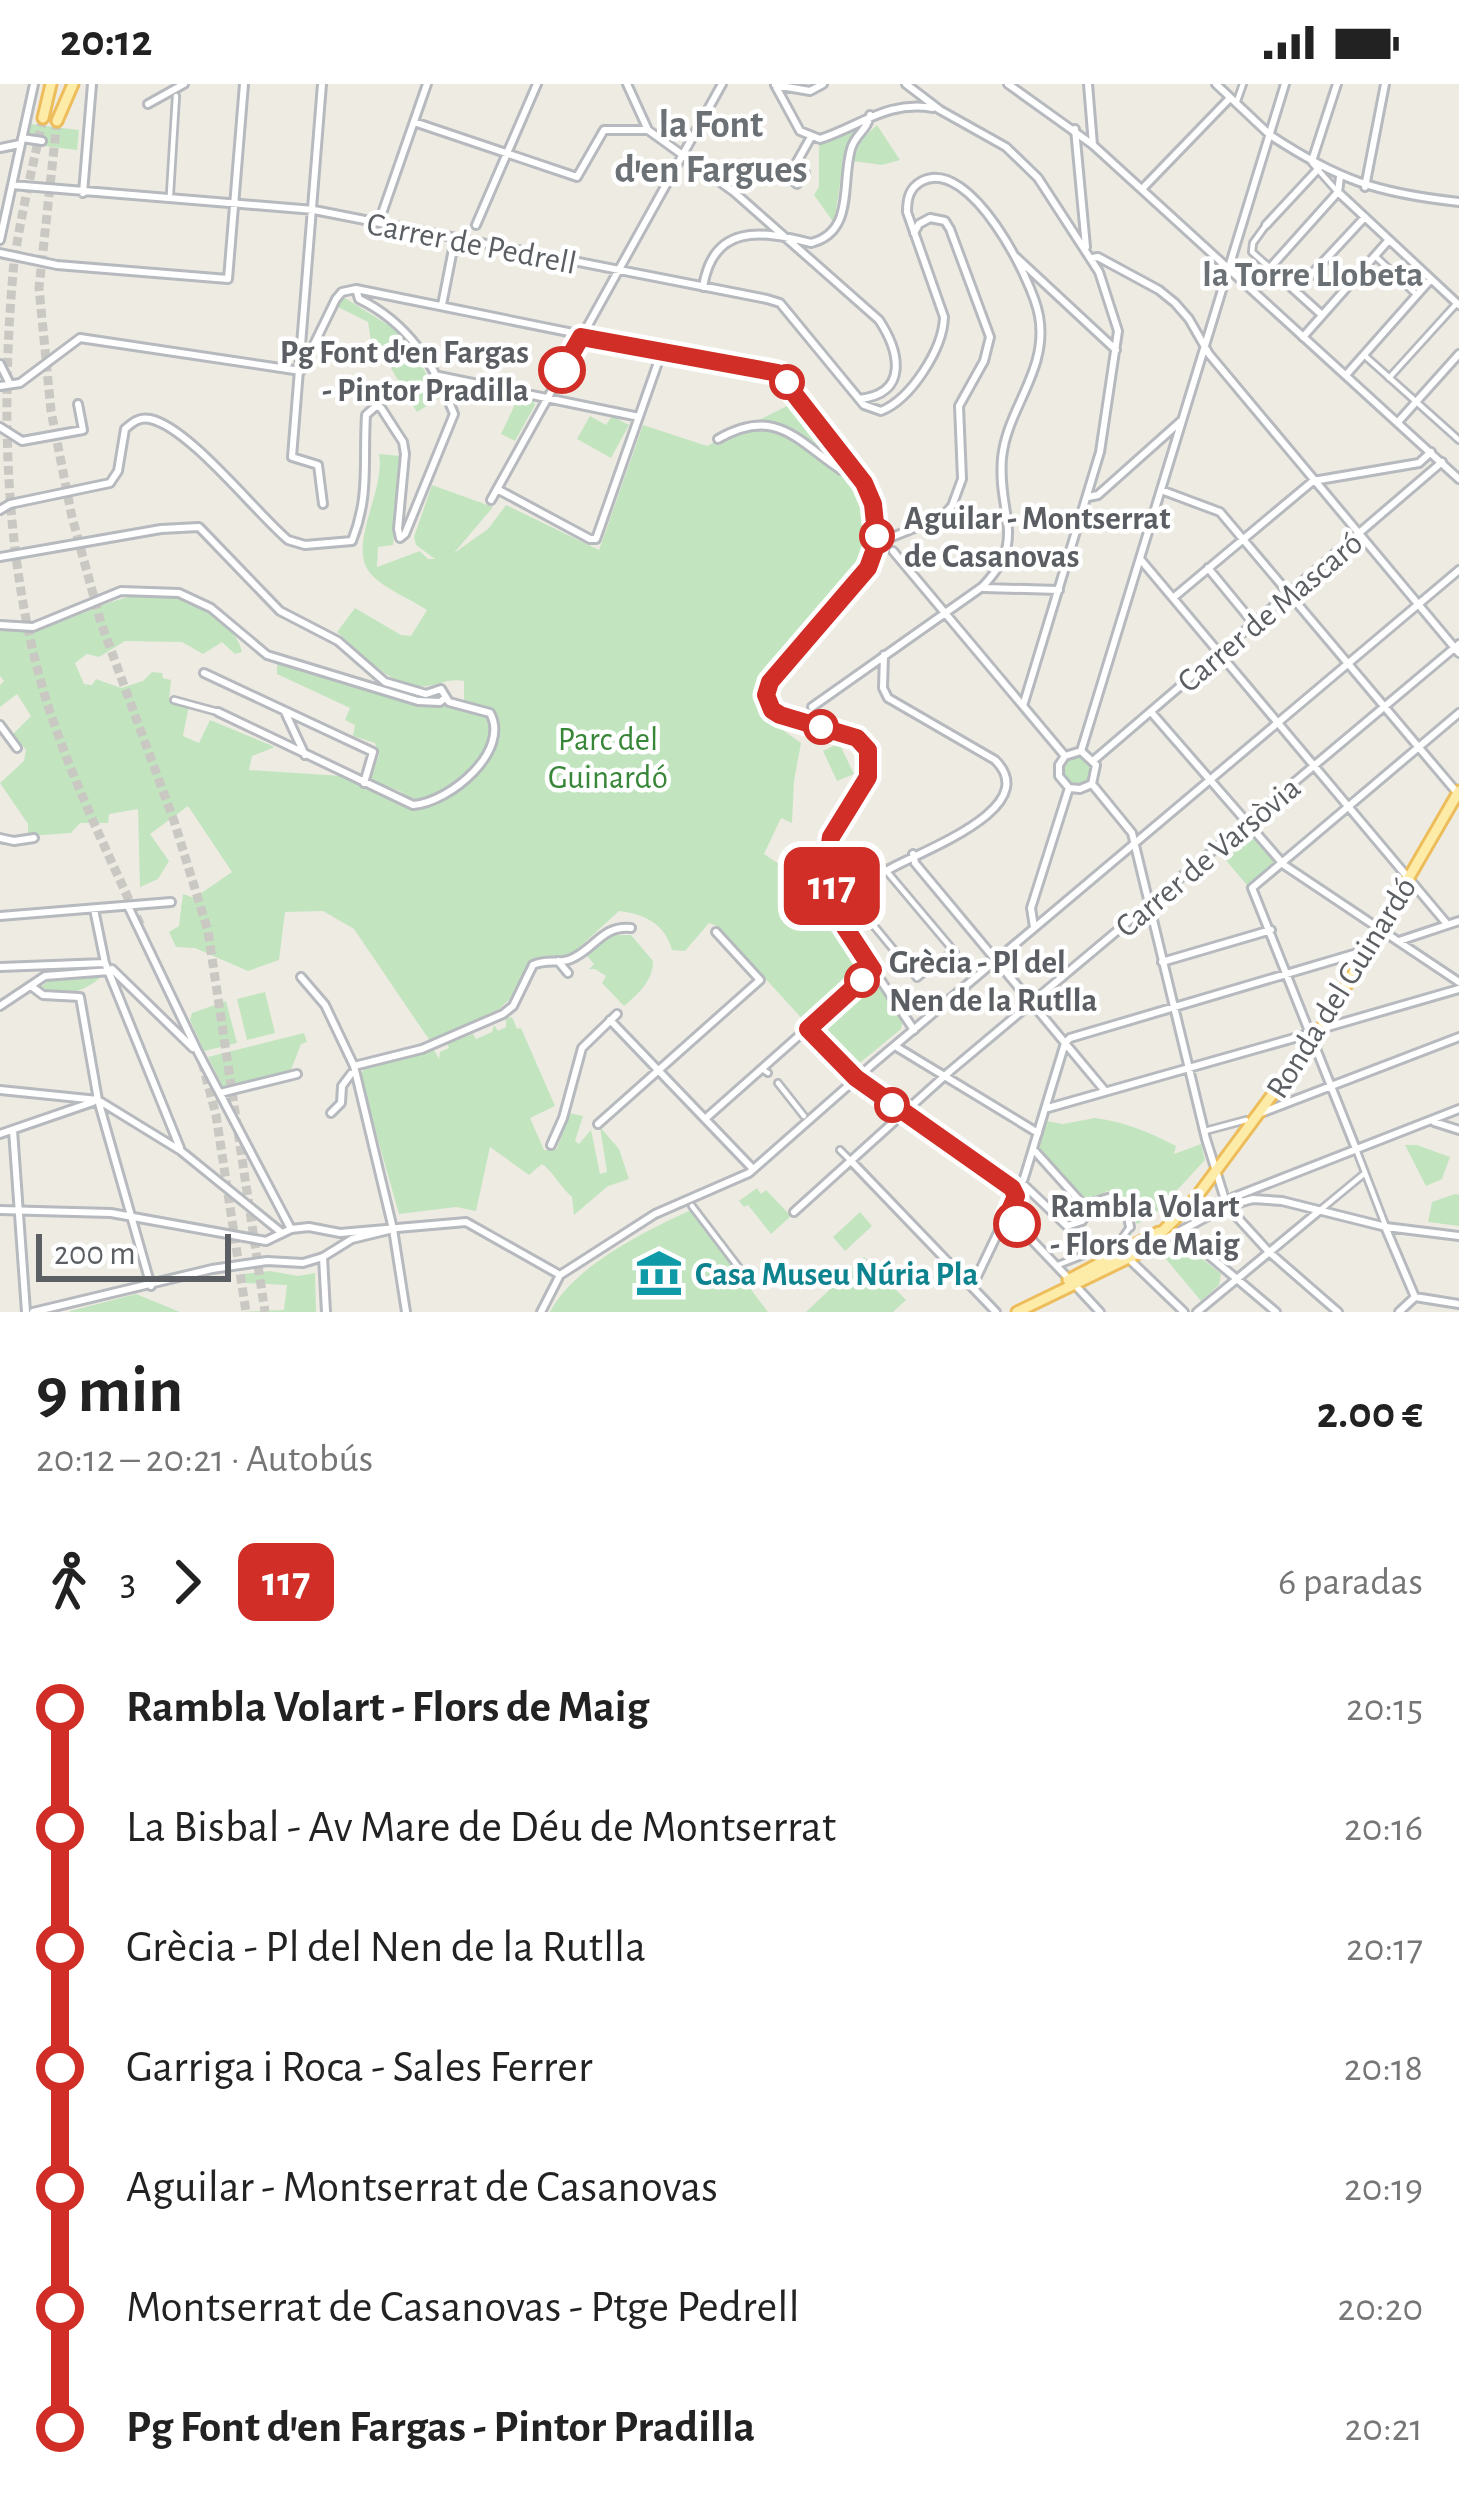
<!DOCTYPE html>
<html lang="es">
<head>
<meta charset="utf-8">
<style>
  :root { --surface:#fff; --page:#f6f6f6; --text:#222; --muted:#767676 }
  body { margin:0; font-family:"Alegreya Sans",sans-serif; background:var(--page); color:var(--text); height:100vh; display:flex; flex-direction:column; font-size:45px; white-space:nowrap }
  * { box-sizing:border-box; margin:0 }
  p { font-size:39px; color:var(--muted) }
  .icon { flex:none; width:66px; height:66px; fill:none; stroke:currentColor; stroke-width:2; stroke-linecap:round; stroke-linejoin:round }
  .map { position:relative; height:1228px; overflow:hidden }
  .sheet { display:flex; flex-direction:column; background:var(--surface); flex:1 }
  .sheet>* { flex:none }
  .badge { padding:0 24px; border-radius:18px; font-size:42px; line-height:78px }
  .scale { position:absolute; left:36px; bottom:30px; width:195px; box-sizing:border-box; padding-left:12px; border:6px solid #5b5f63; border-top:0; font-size:33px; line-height:42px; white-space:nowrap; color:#5b5f63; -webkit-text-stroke:9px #fff; paint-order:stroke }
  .map>.badge { position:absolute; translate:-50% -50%; box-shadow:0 0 0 6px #fff }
  .legs { display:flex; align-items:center; gap:18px; height:132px; padding:0 36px; font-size:39px }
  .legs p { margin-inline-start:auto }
  .overview { display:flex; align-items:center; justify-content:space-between; height:204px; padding:0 36px }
  h1 { font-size:66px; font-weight:600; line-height:90px }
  ul { padding:0 36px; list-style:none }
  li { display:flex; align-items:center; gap:42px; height:120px; font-size:45px }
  li i { display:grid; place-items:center; width:18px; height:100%; margin:0 15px; background:currentColor }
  li i::after { content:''; width:30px; height:30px; margin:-15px; border:9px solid; border-radius:50%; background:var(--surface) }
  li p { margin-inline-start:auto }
  li:first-child i { background:linear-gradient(#0000 50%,currentColor 0) }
  li:last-child i { background:linear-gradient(currentColor 50%,#0000 0) }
  .status { display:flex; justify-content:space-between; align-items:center; height:84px; padding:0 60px; background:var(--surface); direction:ltr }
  .status svg { height:33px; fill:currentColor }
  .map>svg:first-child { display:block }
</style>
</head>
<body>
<div class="status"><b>20:12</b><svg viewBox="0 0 49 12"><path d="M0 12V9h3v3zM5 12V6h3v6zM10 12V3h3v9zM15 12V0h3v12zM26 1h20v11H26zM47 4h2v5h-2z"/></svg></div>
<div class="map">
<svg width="1459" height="1228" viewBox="0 0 1459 1228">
  <rect width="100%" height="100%" fill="#eeebe3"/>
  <!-- green -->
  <path fill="#c2e5c0" d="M864 39 845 67 834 139 814 111 819 103V59Z
    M30 40 79 46 77 66 44 62V52L28 51Z
    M877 41 900 76 882 81 853 77 861 56Z
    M345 214 401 249 441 313 417 328 389 281 374 276 368 238 336 222 340 215Z
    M518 314 533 316 535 321 515 357 501 350Z
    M795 318C835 366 885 412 867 479L762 600 759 629 801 659 794 697 792 739 781 734 764 770 785 784 793 797H825L828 828 863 890 807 940 717 842 709 839 685 867 672 866C665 840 645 830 619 827L573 869 529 878 510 915 499 925 430 957 354 845 323 827 285 828 279 876 248 887 195 864 176 863 169 848 179 842 183 810 194 814 232 788 188 722 150 750 169 777 158 795 140 803 138 725 109 730 108 739H80L71 749 28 752V740L0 699 24 677 26 666 13 650 31 632 17 610 0 623V601L4 597 0 592V546C72 558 140 469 214 532 228 544 238 551 242 568L235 570 222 558 203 570 182 558 125 557 99 573 87 570 75 579 84 600 92 601 96 595 121 604 143 597 152 588 162 589 163 594 171 596 169 617 189 621 183 652 199 659 210 636 275 663 252 672 249 686 342 692 399 716 402 708 370 696 379 671 375 659 353 652 355 641 345 636 350 624 277 590V578L417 620 459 623 464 616V597C446 593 433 605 417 602 385 598 360 568 337 548L355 524 401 551 411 552 427 526C411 515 384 505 371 490 346 462 386 407 379 370L401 372 393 461 378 463 377 483 420 467 428 475H435L416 461 414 453 432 401 493 423 454 469 488 445 506 421 599 466 643 341 707 362Z
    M590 332 606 341 612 332 629 341 611 374 577 355Z
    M839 659 854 690 837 697 823 667Z
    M1061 686a16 16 0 1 1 32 0a16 16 0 1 1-32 0Z
    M1240 747 1248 748 1281 786 1253 808 1218 767Z
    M611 851H631L653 877C653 897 638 910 624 922L602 899 606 892 595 885H589L594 880 587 872Z
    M104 890C86 908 64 914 41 903L51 895Z
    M872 894 903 937 901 945 861 978 850 981 818 949 817 943Z
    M265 908 275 949 247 956 237 915Z
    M226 917 237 959 204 967 190 936 192 929Z
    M512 933 517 945 521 944 555 1022 530 1034 544 1066 557 1065 569 1029 583 1032 575 1057 579 1060 591 1046 600 1090 607 1088 600 1043 619 1065 629 1095 608 1102 574 1131 572 1113C561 1104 552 1086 542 1080L529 1091 490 1063 476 1127 456 1123 399 1130 360 992 364 985 434 966 439 975 440 968 449 964 447 960 473 950 476 955 492 948 494 941 498 947 506 943V935Z
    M304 949 307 958 301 960 291 986 223 1003 208 973Z
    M1095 1034C1125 1038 1149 1048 1176 1062L1174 1070 1201 1060 1205 1076 1154 1131 1137 1140 1119 1112 1107 1107 1085 1120 1038 1068 1046 1037 1063 1040Z
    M1405 1061H1417L1450 1073 1442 1095 1426 1102Z
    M757 1104 761 1110 766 1106 791 1132 771 1150 748 1121 744 1123 739 1117Z
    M1455 1110 1459 1111V1142L1428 1138 1432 1118Z
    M691 1126 768 1228H550C574 1182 645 1147 691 1126Z
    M860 1128 872 1142 845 1167 833 1153Z
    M1182 1158 1221 1190 1219 1201 1201 1217 1161 1169Z
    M864 1173 906 1216 893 1228H806Z
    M270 1187 298 1192 315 1189 316 1228H239L284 1226 287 1201 244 1199 243 1190Z
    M136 1210 180 1228H70V1227Z"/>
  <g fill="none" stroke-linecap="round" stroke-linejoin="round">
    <!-- primary-tunnel -->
    <path stroke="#c9c8c3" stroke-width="9" stroke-dasharray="9 4.5" stroke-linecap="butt" d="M43 34C33 82 21 130 14 178 0 326 4 489 51 631 76 704 109 772 141 842
      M57 37 39 204 51 327 72 433 101 539 174 737 208 847 265 1228
      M202 978 216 1031 246 1228"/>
    <defs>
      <path id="pedestrian" d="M1237 17 1243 0
        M1312 79 1336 106
        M170 110 176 12
        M1266 141 1253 159 1252 168 1269 183
        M1375 172 1417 211
        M1364 271 1459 356
        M1389 294 1457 219
        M174 616 218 628
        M884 784 953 866
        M876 795 880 796
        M833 821 851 814 917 894 933 881
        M942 874 955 868
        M765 987 768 989
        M778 999 804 1032
        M1205 1047 1246 1036
        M1356 1065 1386 1143
        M840 1066 851 1077
        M692 1122 749 1197
        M1319 1127 1365 1089
        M1058 1181 1120 1157 1130 1143"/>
      <path id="minor" d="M322 0 292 373 318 381 323 420
        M627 0 648 46 734 108 879 236C900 268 909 310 859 315
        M906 0 940 26 1006 63 1038 94 1099 188 1118 247 1100 368 1023 622
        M1088 0 1093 61
        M1216 0 1270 51
        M775 1 800 47 820 55C860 42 888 16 933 24
        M775 1 810 7 823 0
        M148 20 184 0
        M414 38 577 93 604 46H648
        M1075 45 1086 163
        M22 54 42 57
        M0 64 20 60
        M1312 77 1337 0
        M805 89 797 100 789 92 811 53
        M12 101 314 126 767 215 780 219 864 321 881 327C911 315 943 265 944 233L907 128C907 115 909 104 922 97 970 72 1033 197 1039 232 1049 286 1007 324 1002 374 997 432 1029 455 982 503L812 623
        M1365 103 1385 0
        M1142 105 1230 14
        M1338 108 1459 221
        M83 109 92 0
        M379 138 427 0
        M476 141 537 0
        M1266 141 1320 83
        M0 156 34 0
        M0 169 57 181 228 195 244 0
        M1016 173 1116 266
        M1092 174 1098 173 1159 206 1175 219 1189 235 1209 270 1459 569
        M1270 184 1322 231
        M703 203C713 140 760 146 811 159 855 148 841 99 851 65 855 50 868 46 870 31
        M356 205 359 215C407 238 435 281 454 330L405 450 400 454
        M1251 205 1338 108 1340 93
        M1296 207 1365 133
        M442 221 455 155
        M1303 253 1388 157
        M0 280 9 298
        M301 287 336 215 342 208 356 205 781 291 864 399 873 420 877 459 868 484 770 598 768 619C790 649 845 636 868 666V693L829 760 833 825 914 946
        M434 291 639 333
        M1346 291 1431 195
        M0 302 20 299 80 254 301 287
        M1398 338 1459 270
        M0 343 22 357 83 346 78 320
        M718 355C776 322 796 356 841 386L852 380
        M497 405 590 455H596L662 267
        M1161 406 1220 428 1459 711
        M1088 413 1098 411 1181 337
        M491 416 722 0
        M0 426 10 420 110 399 118 387 125 345C133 338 139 333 150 335 189 343 255 428 288 456L305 461 352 457C370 411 363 380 366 331L376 322 381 324 403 358 405 370 398 445 400 454
        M877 459 942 433 952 422 962 395 959 322 984 277 990 253 950 145 945 137 930 134 919 140 914 149
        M893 467 1065 672
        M0 473 161 445 199 443 280 527 338 557 385 598 426 610 441 605 449 618 490 629C511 666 451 718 413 721L218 628
        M1141 476 1447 840
        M1208 484 1254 540
        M984 504 1059 506
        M1173 514 1313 397 1419 379 1431 368
        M0 541 33 543 121 507 179 509 211 524 267 571 418 617 440 618 445 614
        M884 571 883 604 888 614 995 676C1045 725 917 768 886 787
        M204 589 373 668 364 699
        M285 628 305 671
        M1151 628 1284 781 1459 898
        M0 641 17 664
        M1081 667 1285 0
        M1065 672 1081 667 1096 681 1092 700 1080 705 1069 704
        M1065 672 1059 681V692L1069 704
        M1094 676 1442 378
        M1092 700 1132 749 1206 1055 1227 1122 1269 1168 1338 1228
        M0 754 14 757 34 754
        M913 770 915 779 1105 1007
        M128 822 198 968 291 1145
        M94 825 105 879 180 1064
        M0 832 171 818
        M1034 843 1031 824 1069 704
        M1399 857 1459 837
        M558 877 568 889
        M1162 878 1271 846
        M0 883 105 879
        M112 885 193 964
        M301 893 325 921 354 982 393 1145 406 1228
        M31 902 43 911 80 913 98 1016 151 1202
        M0 922 45 892 110 887
        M610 936 753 1085
        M1324 944 1459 905
        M808 945 856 994 1015 1110
        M895 962 1038 1049
        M354 982 422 965 503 930 513 922 533 881C546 875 559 880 571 875 595 865 602 841 631 844
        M0 1006 98 1016 181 1067 282 1149
        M220 1009 297 990
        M1048 1024 1312 949
        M331 1029 341 1019 342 1002 351 990
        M1261 1029 1459 953
        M705 1035 873 886
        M1434 1038 1459 1046
        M598 1040 760 896 716 848
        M13 1046 26 1228
        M0 1050 93 1018
        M551 1061 563 1034 582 964 617 930
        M1033 1065 1087 1125
        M1356 1065 1252 804 1459 629
        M851 1077 996 1228
        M1022 1099 1067 1142 1082 1137 1092 1119 1108 1114 1126 1122 1130 1143
        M1228 1119 1234 1113 1459 1025
        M794 1128 949 988 1459 560
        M1008 1131 1069 1195
        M1386 1145 1415 1213
        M1180 1147 1276 1228
        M1152 1162 1227 1122 1253 1115 1282 1117 1386 1143 1459 1152
        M323 1173 326 1228
        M1129 1175 1184 1228
        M1074 1200 1100 1228
        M972 1203 1024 1094 1065 959 1070 954 1364 867
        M1415 1213 1459 1220
        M1197 1228 1319 1127
        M1399 1228 1415 1213"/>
      <path id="tertiary" d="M1008 0 1093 61 1459 395
        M1270 51C1338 96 1377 109 1459 118
        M0 1126 111 1129 266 1157
        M266 1157 291 1145 309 1143 340 1149 466 1138 560 1191
        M560 1191 655 1130 749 1089 874 979 1459 486
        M33 1228 212 1185 267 1177 303 1179 323 1173 352 1155 393 1145
        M541 1228 560 1191"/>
      <path id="primary" d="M43 34 51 0
        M57 37 73 0
        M1068 1196 1159 1148
        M1017 1228 1143 1167 1195 1115 1321 945 1459 707"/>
    </defs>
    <!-- pedestrian casing -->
    <use href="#pedestrian" stroke="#b6b9bd" stroke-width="10"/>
    <!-- minor casing -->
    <use href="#minor" stroke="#b6b9bd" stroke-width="12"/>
    <!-- tertiary casing -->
    <use href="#tertiary" stroke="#b6b9bd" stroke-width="12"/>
    <!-- primary casing -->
    <use href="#primary" stroke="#eebd5b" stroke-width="15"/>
    <!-- pedestrian -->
    <use href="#pedestrian" stroke="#fff" stroke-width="4.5"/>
    <!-- minor -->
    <use href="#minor" stroke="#fff" stroke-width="6"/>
    <!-- tertiary -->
    <use href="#tertiary" stroke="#fff" stroke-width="6"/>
    <!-- primary -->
    <use href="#primary" stroke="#fdeba8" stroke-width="9"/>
  </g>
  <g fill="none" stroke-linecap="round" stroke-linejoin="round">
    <defs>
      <path id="line-1" d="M562 286 581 253 778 289 864 399 873 420 877 459 868 484 770 598 766 611 772 626 780 631 857 654 868 666V693L831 753 829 766 833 825 873 886 808 945 856 994 1012 1104 1016 1112 1008 1131 1017 1140"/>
    </defs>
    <!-- line-1 casing -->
    <use href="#line-1" stroke="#fff" stroke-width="27"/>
    <!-- line-1 -->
    <use href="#line-1" stroke="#d02e26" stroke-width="18"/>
  </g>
  <!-- icons -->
  <defs>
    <symbol id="museum-bare" viewBox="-9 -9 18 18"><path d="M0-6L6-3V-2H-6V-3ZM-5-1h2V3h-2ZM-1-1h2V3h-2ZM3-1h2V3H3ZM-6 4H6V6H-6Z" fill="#0f9aa8" stroke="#fff" stroke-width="2.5" paint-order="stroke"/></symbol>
  </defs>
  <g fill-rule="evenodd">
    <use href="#museum-bare" x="626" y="1156" width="66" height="66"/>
  </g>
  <!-- markers -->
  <g fill="#fff" stroke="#d02e26" stroke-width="6">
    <circle cx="562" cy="286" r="21"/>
    <circle cx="787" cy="298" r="15"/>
    <circle cx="877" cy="452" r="15"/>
    <circle cx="821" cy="643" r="15"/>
    <circle cx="862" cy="896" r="15"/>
    <circle cx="892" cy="1021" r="15"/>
    <circle cx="1017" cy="1140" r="21"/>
  </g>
  <g text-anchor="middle" stroke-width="9" stroke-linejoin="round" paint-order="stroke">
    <!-- street labels -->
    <g font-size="33" fill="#5b5f63" stroke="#fff">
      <text transform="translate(472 158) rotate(11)" y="12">Carrer de Pedrell</text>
      <text transform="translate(1269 527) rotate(-40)" y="12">Carrer de Mascaró</text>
      <text transform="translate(1207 772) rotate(-40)" y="12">Carrer de Varsòvia</text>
      <text transform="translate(1340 903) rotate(-58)" y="12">Ronda del Guinardó</text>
    </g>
    <!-- stop labels -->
    <g font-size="33" font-weight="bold" fill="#5b5f63" stroke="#fff" text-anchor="start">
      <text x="529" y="279" text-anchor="end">Pg Font d'en Fargas<tspan x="529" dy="38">- Pintor Pradilla</tspan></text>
      <text x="904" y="445">Aguilar - Montserrat<tspan x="904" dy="38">de Casanovas</tspan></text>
      <text x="889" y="889">Grècia - Pl del<tspan x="889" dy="38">Nen de la Rutlla</tspan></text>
      <text x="1050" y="1133">Rambla Volart<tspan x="1050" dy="38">- Flors de Maig</tspan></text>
    </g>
    <!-- park labels -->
    <g font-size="33" fill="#388637" stroke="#fff">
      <text x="608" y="666">Parc del<tspan x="608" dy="38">Guinardó</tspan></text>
    </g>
    <!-- culture labels -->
    <g font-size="33" font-weight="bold" fill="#0d838f" stroke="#fff" text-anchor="start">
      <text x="695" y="1201">Casa Museu Núria Pla</text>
    </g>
    <!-- neighbourhood labels -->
    <g font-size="36" font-weight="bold" fill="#6c7175" stroke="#fff">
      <text x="1313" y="202">la Torre Llobeta</text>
    </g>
    <!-- quarter labels -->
    <g font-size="39" font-weight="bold" fill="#6c7175" stroke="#fff">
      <text x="711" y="53">la Font<tspan x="711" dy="45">d'en Fargues</tspan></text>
    </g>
  </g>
</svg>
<div class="scale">200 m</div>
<b class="badge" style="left:832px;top:802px;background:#d02e26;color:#fff">117</b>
</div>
<section class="sheet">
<div class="overview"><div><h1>9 min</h1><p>20:12 – 20:21 · Autobús</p></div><b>2.00 €</b></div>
<div class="legs"><svg class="icon" aria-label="walk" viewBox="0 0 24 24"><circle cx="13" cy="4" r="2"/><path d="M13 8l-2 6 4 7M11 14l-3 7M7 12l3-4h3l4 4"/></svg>3<svg class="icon" aria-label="forward" viewBox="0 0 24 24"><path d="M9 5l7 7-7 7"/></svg><b class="badge" style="background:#d02e26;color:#fff">117</b><p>6 paradas</p></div>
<ul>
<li><i style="color:#d02e26"></i><b>Rambla Volart - Flors de Maig</b><p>20:15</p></li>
<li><i style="color:#d02e26"></i><span>La Bisbal - Av Mare de Déu de Montserrat</span><p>20:16</p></li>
<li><i style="color:#d02e26"></i><span>Grècia - Pl del Nen de la Rutlla</span><p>20:17</p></li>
<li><i style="color:#d02e26"></i><span>Garriga i Roca - Sales Ferrer</span><p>20:18</p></li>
<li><i style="color:#d02e26"></i><span>Aguilar - Montserrat de Casanovas</span><p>20:19</p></li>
<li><i style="color:#d02e26"></i><span>Montserrat de Casanovas - Ptge Pedrell</span><p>20:20</p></li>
<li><i style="color:#d02e26"></i><b>Pg Font d'en Fargas - Pintor Pradilla</b><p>20:21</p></li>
</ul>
</section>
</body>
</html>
